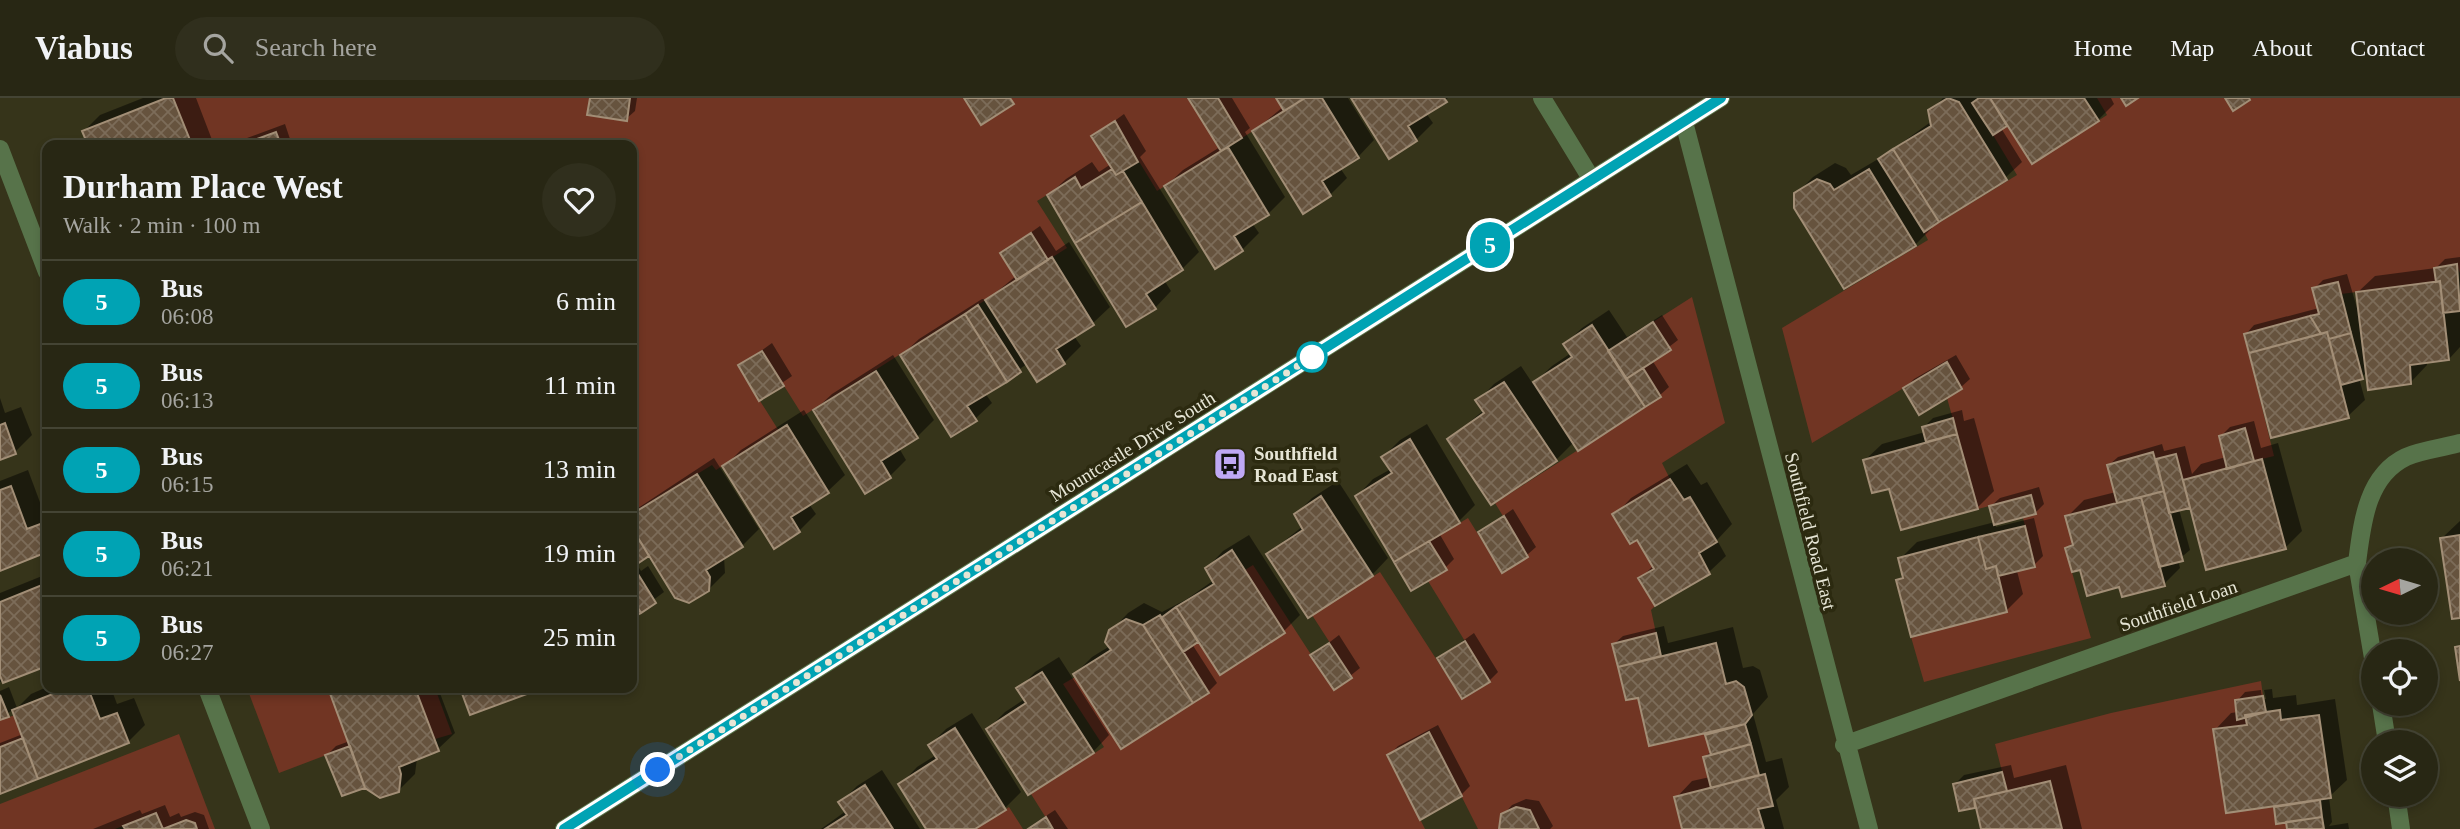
<!DOCTYPE html>
<html lang="en">
<head>
<meta charset="utf-8">
<style>
  :root { --surface:#282714; --page:#302f1d; --text:#f1f3f6; --muted:#a5a5a0; --line:#444434 }
  body { margin:0; font-family:Georgia,serif; background:var(--page); color:var(--text); height:100vh; display:flex; flex-direction:column; font-size:26px; white-space:nowrap }
  * { box-sizing:border-box; margin:0 }
  p { font-size:23px; color:var(--muted) }
  .icon { flex:none; width:38px; height:38px; fill:none; stroke:currentColor; stroke-width:2; stroke-linecap:round; stroke-linejoin:round }
  .map { position:relative; flex:1; overflow:hidden }
  .panel { position:absolute; left:42px; top:42px; width:595px; height:553px; display:flex; flex-direction:column; background:var(--surface); border-radius:14px; box-shadow:0 4px 10px #0003,0 0 0 2px var(--line) }
  .panel>* { flex:none }
  .badge { padding:0 14px; border-radius:23px; font-size:24px; line-height:46px }
  .needle { width:46px; rotate:265deg }
  .tools { position:absolute; left:2361px; top:450px; display:grid; gap:14px }
  .tools a { display:grid; place-items:center; width:77px; height:77px; border-radius:50%; background:var(--surface); box-shadow:0 4px 10px #0003,0 0 0 2px var(--line); font-size:35px }
  .you { position:absolute; width:35px; height:35px; margin:-18px; border:5px solid #fff; border-radius:50%; background:#1a73e8; box-shadow:0 0 0 10px #1a73e833 }
  .map>.badge { position:absolute; translate:-50% -50%; box-shadow:0 0 0 4px #fff }
  .round { display:grid; place-items:center; flex:none; width:74px; height:74px; border-radius:37px; background:var(--page) }
  .overview { display:flex; align-items:center; justify-content:space-between; height:119px; padding:0 21px }
  h1 { font-size:33px; font-weight:700; line-height:52px }
  ul { padding:0; list-style:none }
  li { display:flex; align-items:center; gap:21px; height:84px; padding:0 21px; border-top:2px solid var(--line) }
  li div { flex:1 }
  li b { display:block; font-size:26px }
  li em { font-style:normal }
  li .badge { min-width:77px; font-weight:700; text-align:center }
  header { display:flex; align-items:center; gap:42px; box-sizing:border-box; height:98px; padding:0 35px; background:var(--surface); border-bottom:2px solid var(--line) }
  header strong { font-size:33px }
  nav { display:flex; gap:38px; margin-inline-start:auto; font-size:24px }
  .search { width:490px; height:63px; background:var(--page); display:flex; align-items:center; gap:18px; box-sizing:border-box; padding:0 24px; border-radius:38px; color:var(--muted); font-size:26px }
  .map>svg:first-child { display:block }
</style>
</head>
<body>
<header>
<strong>Viabus</strong>
<div class="search"><svg class="icon" aria-label="search" viewBox="0 0 24 24"><circle cx="10" cy="10" r="6"/><path d="M15 15l6 6"/></svg>Search here</div>
<nav><a>Home</a><a>Map</a><a>About</a><a>Contact</a></nav>
</header>
<div class="map">
<svg width="2460" height="731" viewBox="0 0 2460 731">
  <defs>
    <pattern id="building-cross-hatch" width="8" height="8" patternUnits="userSpaceOnUse" patternTransform="scale(1.75)"><rect width="8" height="8" fill="#66533e"/><path d="M0 0l8 8M0 8l8-8" fill="none" stroke="#7c6c59"/></pattern>
  </defs>
  <rect width="100%" height="100%" fill="#36341a"/>
  <!-- green -->
  <path fill="#713523" d="M173 0H590L588 17 626 23 630 0H964L981 27 1014 6 1010 0H1188L1221 53 1157 93 1115 24 1092 37 1112 71 1081 90 1075 80 1037 103 1067 150 1048 162 1031 135 1000 155 1017 182 803 318 762 253 738 268 779 333 716 372 712 367 632 416V47H281L276 34 240 47H192Z
    M1218 0H1276L1284 13 1242 40Z
    M2097 0H2121L2126 8 2138 0H2225L2233 13 2249 0H2460V175L2457 167 2434 170 2436 184 2341 196 2319 216 2244 236 2274 358 2254 363 2245 330 2219 338 2227 371 2183 382 2176 356 2156 361 2153 354 2107 367 2117 405 2065 419 2073 447 2065 450 2091 540 1924 584 1911 539 2007 514 1998 478 2035 468 2023 420 2036 416 2031 397 1978 411 1947 300 1962 291 1947 264 1812 345 1782 230 1928 142 1924 134 2017 77 1993 37 2007 28 2032 66 2107 17Z
    M1692 199 1725 325 1662 365 1670 381 1613 416 1629 445 1637 442 1654 471 1638 481 1655 508 1651 512 1656 535 1612 546 1626 602 1638 600 1649 648 1705 635 1711 657 1703 659 1711 690 1674 700 1682 731H1539L1530 712 1516 709 1501 716 1499 731H1478L1429 634 1388 657 1425 731H1053L1031 696 1104 649 1063 586 1075 579 1121 651 1209 595 1183 554 1198 544 1220 576 1285 535 1245 472 1253 467 1334 592 1352 579 1312 517 1380 474 1462 601 1490 584 1428 483 1446 471 1429 443 1468 420 1502 475 1528 459 1495 405 1661 299 1643 270 1653 224Z
    M2261 583 2263 598 2235 603 2237 622 2246 621 2247 627 2213 632 2226 715 2274 709 2276 725 2286 724 2287 731H2062L2050 683 2007 693 1995 646 2111 615Z
    M247 590H328L350 648 279 675Z
    M415 590H435L452 636 435 641Z
    M15 617 23 640 0 649V622Z
    M179 636 215 731H197L195 725 186 722 163 731 156 715 115 731H0V706Z
    M1009 709 1023 731H975Z"/>
  <!-- shadow -->
  <path fill="#0007" d="M143 0H196L214 47H89L84 33 100 17Z
    M592 0H637L635 13 626 21Z
    M1190 0H1232L1250 30 1245 34 1285 99 1268 116 1252 125 1259 135 1242 152 1166 88 1183 72 1220 49Z
    M1278 0H1348L1374 42 1358 59 1340 70 1347 80 1330 97 1254 33 1283 9Z
    M1353 0H1448L1426 15 1433 25 1416 42Z
    M1943 0H2111L2114 6 2098 22 2008 25 2001 30 2022 64 2005 80 1930 128 1932 130 1915 147 1796 96 1813 79 1835 65 1846 70 1851 77 1885 57 1932 23 1930 13Z
    M1124 16 1146 53 1140 59 1199 154 1182 171 1164 182 1171 193 1155 210 1049 97 1066 81 1092 64 1099 74 1111 66 1094 38Z
    M285 26 292 47H233L236 44Z
    M1040 128 1056 153 1069 144 1110 209 1093 225 1074 238 1081 248 1064 265 1027 266 985 295 992 305 975 321 902 257 919 241 982 201H988L1016 178 1002 155Z
    M2460 159V249L2449 261 2427 263V267L2411 284 2368 274 2359 280 2365 302 2348 318 2246 236 2254 227 2319 210 2314 191 2323 182 2347 176 2362 227 2358 194 2375 178 2436 170 2445 161Z
    M1609 212 1627 239 1662 217 1678 242 1652 262 1669 289 1660 297 1578 351 1574 344 1556 362 1449 341 1484 312 1478 303 1494 286 1521 268 1533 286 1552 268 1571 255 1565 246 1582 230Z
    M772 245 792 278 760 300 740 268Z
    M893 257 934 322 917 339 899 350 906 362 890 378 815 312 832 296Z
    M1956 257 1970 281 1961 289 1905 290 1914 281Z
    M0 300 5 315 21 309 32 337 15 354 0 360Z
    M804 312 845 377 828 393 809 406 816 416 799 433 725 368 741 352Z
    M1962 312 1964 323 1974 320 1994 393 1977 410 1890 388 1865 362 1882 346 1925 334 1924 329 1933 320Z
    M2254 323 2261 350 2278 345 2302 433 2285 450 2191 407 2179 411 2190 452 2178 462 2180 470 2164 486 2121 487 2081 470 2067 450 2074 443 2067 419 2084 402 2116 394 2109 367 2118 359 2162 346 2164 353 2185 348 2192 376 2201 366 2226 359 2221 338 2230 329Z
    M1427 326 1475 407 1459 423 1439 435 1454 461 1445 470 1357 398 1373 381 1391 371 1383 359 1400 342Z
    M714 360 759 431 742 448 724 459 725 475 708 492 650 456 636 465 641 473 648 468 664 494 632 518V414Z
    M1687 366 1701 387 1707 384 1732 426 1717 442 1726 458 1709 474 1656 506 1640 481 1654 467 1637 439 1615 417 1631 400Z
    M28 372 44 415 47 414V452L0 471V383Z
    M1338 383 1388 460 1372 477 1268 456 1303 428 1296 416 1312 400Z
    M2039 389 2044 406 2035 415 1995 425 1996 429 2034 420 2043 458 2034 467 2017 473 2023 496 2006 513 1898 482 1904 476 1900 461 1917 444 1995 424 1991 408 2000 400Z
    M1513 411 1536 449 1527 457 1480 434Z
    M2460 423V518L2442 440Z
    M1249 437 1300 517 1284 533 1199 541 1192 546 1217 585 1208 594 1075 576 1092 559 1110 548 1111 533 1128 515 1144 505 1162 514 1187 501 1214 482 1207 470 1223 453Z
    M47 476V566L0 584V495Z
    M1664 528 1668 545 1733 529 1743 570 1753 568 1760 572 1768 599 1753 616 1766 664 1782 660 1789 689 1776 702 1784 731H1684L1676 700 1692 683 1710 679 1705 659 1711 653 1707 638 1713 632 1639 598 1627 600 1614 546 1623 538Z
    M1474 535 1498 574 1489 583 1439 560Z
    M1339 537 1360 570 1335 590 1313 557Z
    M1059 559 1109 637 1093 654 988 631 1005 614 1025 601 1019 591 1035 574Z
    M9 589 17 610 31 596 47 589 111 590 117 606 134 600 145 627 128 644 0 694V645L23 636 14 611 0 621V593Z
    M330 590H438L455 635 438 651 417 660 415 676 398 693 327 657 336 648 350 643Z
    M2272 591 2273 600 2296 597 2297 607 2335 601 2347 682 2329 699 2332 724 2329 728 2348 725 2349 731H2289L2288 722 2276 709 2279 706 2215 632 2231 615 2238 614 2237 603 2245 594 2261 592 2262 601H2266L2264 592Z
    M972 615 1021 694 1005 710 973 731H928L901 686 917 669 936 657 930 647 946 631Z
    M1438 627 1470 688 1461 697 1389 657 1398 648Z
    M2011 667 2014 680 2066 667 2082 731H1983L1977 706 1974 708 1955 686 1964 677Z
    M882 672 920 731H821L846 713 840 705 857 688Z
    M1526 701 1539 703 1553 728 1550 731H1501L1503 717 1512 707Z
    M165 707 170 719 179 715 181 719 195 714 204 717 209 731H93L140 712 142 716Z
    M1055 712 1068 731H1029L1035 725Z"/>
  <!-- building -->
  <path fill="url(#building-cross-hatch)" stroke="#a28e76" stroke-width="2" d="M166 0H173L192 47H88L82 33Z
    M590 0H630L627 23 587 17Z
    M964 0H1010L1014 6 981 27Z
    M1188 0H1218L1242 40 1221 53Z
    M1276 0H1305L1284 13Z
    M1305 0H1322L1359 60 1322 83 1331 98 1303 116 1252 33Z
    M1351 0H1444L1447 4 1408 28 1417 43 1389 61Z
    M1948 0 1959 4 2007 82 1939 124 1893 51 1931 28 1928 12Z
    M1979 0H1990L2007 28 1993 37 1972 5Z
    M1990 0H2084L2099 23 2032 66Z
    M2121 0H2138L2126 8Z
    M2225 0H2249L2250 2 2233 13Z
    M1115 23 1138 64 1116 77 1091 38Z
    M276 34 281 47H240Z
    M1228 49 1269 117 1234 138 1243 153 1215 171 1164 88Z
    M1893 51 1939 124 1924 134 1878 61Z
    M1112 71 1116 77 1123 73 1142 104 1075 145 1047 97 1075 79 1081 90Z
    M1869 71 1916 148 1844 191 1794 110V95L1817 81 1830 86 1834 92Z
    M1142 104 1183 172 1146 196 1156 211 1126 229 1075 145Z
    M1031 135 1048 162 1017 182 1000 155Z
    M1052 159 1094 227 1056 251 1065 266 1037 284 985 202Z
    M2457 166 2460 213 2443 215 2440 183 2436 184 2434 170Z
    M2440 183 2449 262 2410 267 2411 286 2368 292 2356 194Z
    M2338 184 2351 235 2329 241 2327 234 2321 236 2310 218 2319 216 2312 190Z
    M978 207 1021 274 1007 284 965 216Z
    M965 216 1007 284 967 308 977 323 951 339 900 257Z
    M2310 218 2321 236 2249 255 2244 236Z
    M1653 224 1671 252 1626 281 1608 253Z
    M1592 227 1645 309 1578 353 1533 284 1572 259 1563 246Z
    M2327 234 2349 320 2271 340 2249 255Z
    M2351 235 2363 281 2341 287 2329 241Z
    M762 253 784 288 759 303 738 267Z
    M1947 264 1962 291 1919 317 1903 290Z
    M1643 270 1661 299 1645 309 1626 281Z
    M876 273 918 340 881 363 891 380 865 396 813 312Z
    M1504 284 1557 363 1491 407 1447 341 1484 315 1475 302Z
    M1953 320 1957 336 1926 344 1922 329Z
    M5 325 16 356 0 362V327Z
    M787 327 829 395 791 419 800 434 774 451 722 368Z
    M2245 330 2254 363 2227 371 2219 338Z
    M1957 336 1978 411 1901 432 1889 391 1872 395 1863 362Z
    M1410 341 1460 425 1394 464 1355 398 1392 375 1381 359Z
    M2153 354 2164 393 2117 405 2107 367Z
    M2176 356 2190 410 2169 415 2156 361Z
    M2262 361 2286 451 2206 472 2183 382Z
    M697 376 743 449 706 472 710 479 709 493 689 505 675 500 632 430V416Z
    M1670 381 1684 402 1690 399 1717 444 1699 455 1710 476 1655 508 1638 480 1654 471 1637 442 1630 446 1612 416Z
    M11 388 27 431 43 425 47 435V454L0 473V392Z
    M2164 393 2183 463 2159 469 2141 399Z
    M2031 397 2036 416 1994 427 1989 408Z
    M1321 398 1373 478 1308 520 1266 456 1303 432 1294 416Z
    M2141 399 2165 488 2122 499 2119 489 2087 498 2080 472 2072 474 2065 450 2073 447 2065 418Z
    M1504 418 1528 459 1502 475 1478 434Z
    M2025 428 2035 469 1998 478 1996 468 1986 471 1978 439Z
    M632 430 649 458 634 468 632 464Z
    M2460 437V520L2452 521 2440 440Z
    M1978 439 1986 471 1996 468 2007 514 1911 539 1896 482 1903 480 1898 460Z
    M1429 443 1447 472 1411 493 1394 464Z
    M1232 452 1285 535 1220 577 1176 509 1214 486 1205 470Z
    M638 476 656 505 641 515 632 500V480Z
    M47 485V568L3 585 0 578V504Z
    M632 500 641 515 632 520Z
    M1176 509 1198 544 1183 554 1161 520Z
    M1160 517 1209 595 1193 605 1143 527Z
    M1126 521 1143 527 1193 605 1121 651 1073 576 1111 552 1105 544 1109 532Z
    M1656 535 1661 558 1618 569 1612 546Z
    M1465 543 1490 584 1462 601 1437 560Z
    M1329 545 1352 580 1334 592 1310 557Z
    M1716 545 1726 586 1736 583 1744 589 1752 617 1745 626 1649 648 1638 600 1626 602 1618 569Z
    M2460 548V583L2455 549Z
    M1042 574 1094 655 1028 697 986 631 1026 605 1016 590Z
    M68 590H88L100 621 117 615 129 645 38 681 12 612Z
    M328 590H415L439 653 399 669 401 676 399 694 380 700 365 690Z
    M460 590H543L470 617Z
    M0 597 9 619 0 622Z
    M2263 598 2266 614 2237 622 2235 602Z
    M2280 612 2281 622 2319 617 2331 700 2226 715 2213 631 2247 627 2245 617Z
    M1745 626 1751 646 1711 657 1705 637Z
    M955 630 1006 712 975 731H926L898 686 937 661 928 647Z
    M1429 634 1462 698 1420 722 1387 657Z
    M23 640 38 681 0 696V649Z
    M1751 646 1759 677 1711 690 1703 659Z
    M350 648 365 690 342 698 325 657Z
    M2002 674 2007 693 1974 701 1975 710 1959 713 1953 686Z
    M1765 676 1773 708 1758 711 1764 731H1682L1674 699Z
    M2050 683 2062 731H1981L1974 701Z
    M865 687 893 731H825L847 717 838 704Z
    M2320 702 2322 719 2276 726 2274 709Z
    M1516 709 1530 712 1539 731H1499L1501 716Z
    M156 715 163 731H125L123 728Z
    M1046 719 1053 731H1028Z
    M2322 719 2324 731H2287L2286 724Z
    M186 722 195 725 197 731H163Z"/>
  <g fill="none" stroke-linecap="round" stroke-linejoin="round">
    <!-- minor -->
    <path stroke="#57734a" stroke-width="18" d="M1542 0 1592 82
      M1684 24 1869 731
      M0 51 47 174
      M2357 465 2373 560
      M207 590 261 731
      M2381 606 2387 644
      M1844 647 2357 465C2362 427 2366 378 2406 359 2422 352 2443 350 2460 345
      M2396 696 2401 731"/>
    <!-- tertiary -->
    <path stroke="#57734a" stroke-width="18" d="M564 731 1721 0"/>
  </g>
  <g fill="none" stroke-linecap="round" stroke-linejoin="round">
    <defs>
      <path id="line" d="M564 731 1721 0"/>
    </defs>
    <!-- line casing -->
    <use href="#line" stroke="#fff" stroke-width="16"/>
    <!-- line -->
    <use href="#line" stroke="#00a3b4" stroke-width="10"/>
    <!-- walk -->
    <path stroke="#e6e5d5" stroke-width="7" stroke-dasharray="0 12.6" d="M658 672 1312 259"/>
  </g>
  <!-- icons -->
  <defs>
    <symbol id="bus-square" viewBox="-11 -11 22 22"><rect x="-9" y="-9" width="18" height="18" rx="4" fill="#bfa8f4" stroke="#2c2a10"/><path d="M-5-6H5V4H4V6H2V4H-2V6H-4V4H-5ZM-3.5-4V0h7V-4ZM-3.5 1.2v1.5H-2V1.2ZM2 1.2v1.5H3.5V1.2Z" fill="#111"/></symbol>
  </defs>
  <g fill-rule="evenodd">
    <use href="#bus-square" x="1211" y="347" width="38" height="38"/>
  </g>
  <!-- markers -->
  <circle fill="#fff" stroke="#00a3b4" stroke-width="3.5" cx="1312" cy="259" r="14"/>
  <g text-anchor="middle" stroke-width="7" stroke-linejoin="round" paint-order="stroke">
    <!-- street labels -->
    <g font-size="19" fill="#e6e5d5" stroke="#2c2a10">
      <text transform="translate(1132 348) rotate(-32)" y="7">Mountcastle Drive South</text>
      <text transform="translate(1811 433) rotate(76)" y="7">Southfield Road East</text>
      <text transform="translate(2178 507) rotate(-19)" y="7">Southfield Loan</text>
    </g>
    <!-- poi labels -->
    <g font-size="19" font-weight="bold" fill="#e6e5d5" stroke="#2c2a10" text-anchor="start">
      <text x="1254" y="362">Southfield<tspan x="1254" dy="22">Road East</tspan></text>
    </g>
  </g>
</svg>
<div class="tools">
<a><svg class="needle" viewBox="-14 -14 28 28"><path d="M0-13l5 13h-10z" fill="#e53935"/><path d="M0 13l5-13h-10z" fill="#a5a5a0"/></svg></a>
<a><svg class="icon" aria-label="locate" viewBox="0 0 24 24"><circle cx="12" cy="12" r="6"/><path d="M12 2v4M12 18v4M2 12h4M18 12h4"/></svg></a>
<a><svg class="icon" aria-label="layers" viewBox="0 0 24 24"><path d="M12 4l9 5-9 5-9-5zM3 14l9 5 9-5"/></svg></a>
</div>
<div class="you" style="left:658px;top:672px"></div>
<b class="badge" style="left:1490px;top:147px;background:#00a3b4;color:#fff">5</b>
<section class="panel">
<div class="overview"><div><h1>Durham Place West</h1><p>Walk · 2 min · 100 m</p></div><a class="round"><svg class="icon" aria-label="heart" viewBox="0 0 24 24"><path d="M12 20l-8-8c-3-5 5-10 8-4 3-6 11-1 8 4z"/></svg></a></div>
<ul>
<li><span class="badge" style="background:#00a3b4;color:#fff">5</span><div><b>Bus</b><p>06:08</p></div><em>6 min</em></li>
<li><span class="badge" style="background:#00a3b4;color:#fff">5</span><div><b>Bus</b><p>06:13</p></div><em>11 min</em></li>
<li><span class="badge" style="background:#00a3b4;color:#fff">5</span><div><b>Bus</b><p>06:15</p></div><em>13 min</em></li>
<li><span class="badge" style="background:#00a3b4;color:#fff">5</span><div><b>Bus</b><p>06:21</p></div><em>19 min</em></li>
<li><span class="badge" style="background:#00a3b4;color:#fff">5</span><div><b>Bus</b><p>06:27</p></div><em>25 min</em></li>
</ul>
</section>
</div>
</body>
</html>
